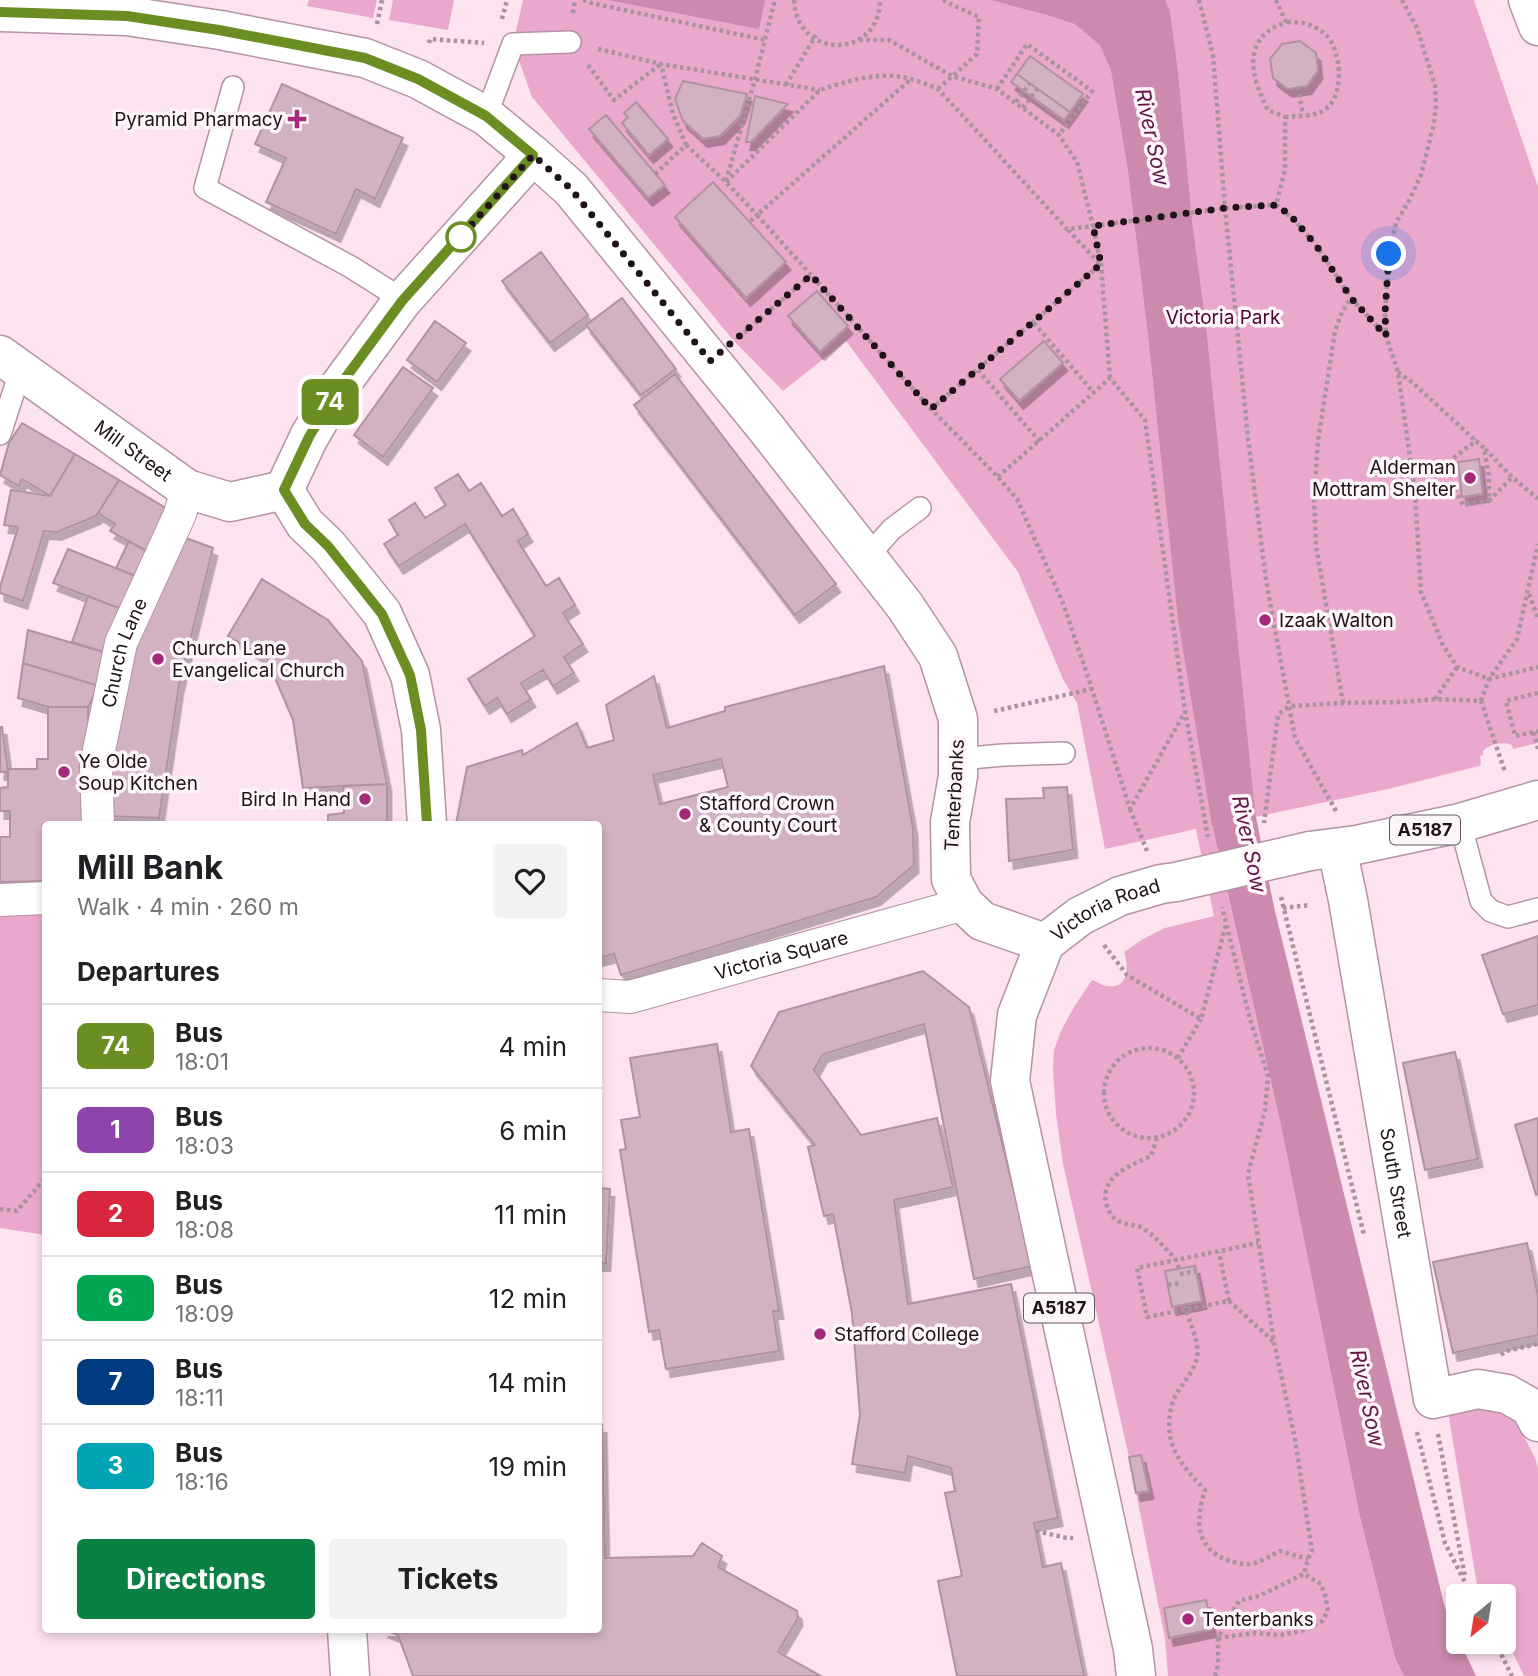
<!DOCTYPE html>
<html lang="en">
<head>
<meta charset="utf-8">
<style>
  :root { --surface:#fff; --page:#f2f2f2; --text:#202124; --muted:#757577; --line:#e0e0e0; --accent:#0b8043 }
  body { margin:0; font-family:Inter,sans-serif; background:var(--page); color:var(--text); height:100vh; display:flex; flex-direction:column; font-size:26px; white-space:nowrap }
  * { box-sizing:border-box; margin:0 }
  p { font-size:23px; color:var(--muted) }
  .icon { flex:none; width:38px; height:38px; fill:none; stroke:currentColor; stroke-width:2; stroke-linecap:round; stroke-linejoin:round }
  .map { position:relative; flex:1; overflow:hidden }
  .sheet { position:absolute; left:42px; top:821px; width:560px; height:812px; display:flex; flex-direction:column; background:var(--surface); border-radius:7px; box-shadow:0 4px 10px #0003 }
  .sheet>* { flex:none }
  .badge { padding:0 14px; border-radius:10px; font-size:24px; line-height:46px }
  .needle { width:46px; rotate:210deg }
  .tools { position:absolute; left:1446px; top:1584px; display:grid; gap:14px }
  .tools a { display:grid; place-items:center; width:70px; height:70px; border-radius:7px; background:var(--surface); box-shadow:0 4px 10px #0003; font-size:35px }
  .you { position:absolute; width:35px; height:35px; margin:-18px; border:5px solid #fff; border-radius:50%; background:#1a73e8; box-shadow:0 0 0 10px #1a73e833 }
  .map>.badge { position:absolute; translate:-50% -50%; box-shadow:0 0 0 4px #fff }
  h2 { padding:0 35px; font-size:26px; line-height:63px }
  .round { display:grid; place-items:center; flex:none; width:74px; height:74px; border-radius:7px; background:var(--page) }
  .head { display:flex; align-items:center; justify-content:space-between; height:119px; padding:0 35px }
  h1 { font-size:33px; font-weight:700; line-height:52px }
  .button { display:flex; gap:14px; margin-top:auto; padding:14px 35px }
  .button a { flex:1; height:80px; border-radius:7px; background:var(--accent); color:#fff; font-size:28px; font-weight:700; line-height:80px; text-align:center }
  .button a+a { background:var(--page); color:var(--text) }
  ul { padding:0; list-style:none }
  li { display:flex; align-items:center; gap:21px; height:84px; padding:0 35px; border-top:2px solid var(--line) }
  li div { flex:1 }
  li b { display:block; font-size:26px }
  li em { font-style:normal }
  li .badge { min-width:77px; font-weight:700; text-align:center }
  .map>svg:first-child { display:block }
</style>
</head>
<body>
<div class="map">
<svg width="1538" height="1676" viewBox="0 0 1538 1676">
  <defs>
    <filter id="shadow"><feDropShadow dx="4.5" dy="8" stdDeviation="0" flood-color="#0004"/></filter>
  </defs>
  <rect width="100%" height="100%" fill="#fde2f0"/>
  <!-- green -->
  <path fill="#eaa9cc" d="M309 0H377L373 18 307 6Z
    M393 0H454L448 30 389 20Z
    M523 0H1474L1538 187V743L1513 749 1512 745C1503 741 1489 744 1483 751V755L1480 756 1481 764 1479 766 1388 789 1212 826 1280 1121 1360 1517 1395 1658 1404 1676H1168L1165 1638 1129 1457 1063 1164 1056 1114 1053 1070 1054 1050 1061 1031 1074 1007 1092 980C1097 982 1103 986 1108 986 1129 989 1129 965 1124 952L1143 939 1165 928 1214 916 1196 829 1105 849 1077 703 1063 679 1018 572 846 341 783 391 734 341 532 97 513 44Z
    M45 909V1235L0 1228V912Z
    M1479 1405 1515 1419 1535 1458 1538 1468V1676H1524L1503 1632V1596H1484L1477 1585 1447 1406Z"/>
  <!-- water -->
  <path fill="#cb8aae" d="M608 0H765L759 29Z
    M991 0H1165L1170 12 1178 72 1192 222 1206 326 1255 812 1274 907 1445 1608 1458 1636V1642H1460L1476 1676H1404L1395 1658 1360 1517 1280 1121 1212 825 1178 619 1149 343 1128 170 1111 70 1100 45 1075 24 1047 15Z"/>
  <!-- building -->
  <path fill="#d1b1c2" stroke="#b191a2" stroke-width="2" fill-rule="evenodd" filter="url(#shadow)" d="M1300 41 1316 53 1318 71 1307 86 1288 89 1273 78 1270 59 1282 44Z
    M1030 56 1083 94 1070 112 1017 74Z
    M1017 74 1070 112 1064 120 1011 82Z
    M683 81 747 94 740 116 720 136 703 139 683 121 675 99Z
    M282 84 403 138 375 199 356 189 336 234 266 202 286 158 255 144Z
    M755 96 788 104 751 142H746Z
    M636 102 668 139 649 155 622 123 628 117 624 113Z
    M606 115 665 185 648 198 589 129Z
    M713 182 786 262 746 298 675 217Z
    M541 252 588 315 550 343 502 281Z
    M817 291 848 326 820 352 788 316Z
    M622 298 676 369 641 395 586 325Z
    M435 321 466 343 437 382 407 360Z
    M1044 341 1063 363 1019 401 1000 379Z
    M403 367 433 388 383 457 354 435Z
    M675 374 836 584 795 615 634 405Z
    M22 423 75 454 50 496 22 479 19 486 0 475 9 443Z
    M75 454 119 480 96 516 57 532 44 531 23 601 0 593V587L18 527 4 525 11 490 50 496Z
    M1479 459 1483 494 1462 497 1458 462Z
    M458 474 469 491 481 483 502 516 513 509 528 534 518 541 546 586 559 578 575 605 563 613 583 644 564 657 574 673 553 686 543 670 521 683 531 699 507 714 497 698 485 706 468 679 535 636 465 524 399 566 384 544 398 535 389 520 415 503 425 518 446 505 435 488Z
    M119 480 171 511 150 553 110 531 115 524 98 513Z
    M183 537 213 548 179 685 159 818 105 816 116 719 137 633Z
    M129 541 150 553 138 577 116 568Z
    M68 549 138 577 124 610 53 583Z
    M262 579 328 620 362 661 387 784 303 788 293 720 267 659 228 636Z
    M88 596 124 610 110 654 72 642Z
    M28 630 110 654 99 686 23 663Z
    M23 663 99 686 88 707H48L18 698Z
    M884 666 913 828 914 865 876 897 621 975 614 954 598 958V824H456L467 767 522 750 523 755 577 723 587 748 614 740 606 705 654 676 667 728 725 711V707ZM721 759 728 787 660 804 653 775Z
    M48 707H88L89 824H46V881L0 882V837H10V811H0V788L8 787V769H37V759H48Z
    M0 727H2L8 771 0 772Z
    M387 784V824H328V815L344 813 343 786Z
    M1067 787 1073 850 1009 861 1006 799 1044 798 1043 788Z
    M1538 936V1005L1503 1014 1482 955Z
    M923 971 969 1007 1032 1266 974 1279 924 1024 823 1054 814 1070 861 1135 937 1118 953 1187 894 1200 908 1304 1011 1284 1058 1518 1034 1523 1043 1567 1061 1563 1084 1676H957L938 1581 962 1576 945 1493 955 1491 951 1468 908 1456 905 1473 852 1464 860 1415 852 1313 833 1214 824 1216 808 1147 815 1145 751 1066 779 1012Z
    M717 1044 731 1132 749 1129 779 1311H773L779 1351 666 1369 659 1330 649 1332 620 1150 626 1149 621 1120 640 1117 630 1058Z
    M1455 1052 1478 1159 1425 1170 1403 1063Z
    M1538 1118V1194L1536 1195 1515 1125Z
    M598 1188 610 1189 606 1263H598Z
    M1527 1243 1538 1296V1335L1453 1353 1433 1262Z
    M1195 1266 1202 1301 1172 1307 1165 1271Z
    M598 1425H602L605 1558 693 1556 702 1543 722 1556 718 1567 797 1611 798 1618 778 1652 821 1676H413L398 1635 383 1629H598Z
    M1141 1455 1149 1491 1136 1493 1129 1457Z
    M1206 1600 1212 1629 1169 1638 1164 1608Z"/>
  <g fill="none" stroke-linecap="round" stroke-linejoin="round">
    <defs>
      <path id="service" d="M233 87 205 188 351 267 389 291 402 301
        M486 116 513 44 570 42
        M0 434 21 369
        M867 557 892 529 920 508
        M959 759 1003 755 1064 753
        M1460 823 1481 901 1491 911 1508 917 1538 909"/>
      <g id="pedestrian">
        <path id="s1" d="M98 824 96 765 121 643 180 514 187 489"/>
        <path d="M0 900 46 898"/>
        <path id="s2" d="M598 995 630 997 964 904"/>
      </g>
      <g id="minor">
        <path id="s3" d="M0 355 187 489 230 502 284 490"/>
        <path d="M284 490 309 437 338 388 402 301 533 155"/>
        <path d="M284 490 305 524 328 546 382 613 410 675 421 730 427 824"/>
        <path id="s4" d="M1337 848 1348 900 1433 1399 1478 1389 1507 1394 1530 1407 1538 1422"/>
        <path d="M347 1629 350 1676"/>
      </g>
      <path id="tertiary" d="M0 12 127 16 220 30 365 58 418 79 486 116 533 155 571 189 766 428 905 606 938 656 958 719V776L950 822 951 879 964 904 982 921 1045 943"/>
      <g id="trunk">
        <path d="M1528 0 1538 26"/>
        <path d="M1310 851 1356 845 1460 823 1538 800"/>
        <path id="s5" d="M1136 1676 1133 1649 1010 1081 1017 1015 1045 943 1080 916 1120 896 1161 884 1176 882"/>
      </g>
    </defs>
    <!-- service casing -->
    <use href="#service" stroke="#b393a4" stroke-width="24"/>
    <!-- pedestrian casing -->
    <use href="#pedestrian" stroke="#b393a4" stroke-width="34"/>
    <!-- minor casing -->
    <use href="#minor" stroke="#b393a4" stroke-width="41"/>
    <!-- tertiary casing -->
    <use href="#tertiary" stroke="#b393a4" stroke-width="41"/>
    <!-- trunk casing -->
    <use href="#trunk" stroke="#b393a4" stroke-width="41"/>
    <!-- path -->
    <path stroke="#a8939e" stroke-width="4.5" stroke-dasharray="3.5 3.5" stroke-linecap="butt" d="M583 0 591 3 765 40
      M794 0C797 61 880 59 880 0
      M1199 0 1213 55 1225 208 1248 438 1266 580 1289 706 1278 715 1264 823
      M1276 0 1286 22C1241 38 1250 75 1268 110L1285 117V170L1276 205C1309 229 1329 265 1351 298
      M1402 0 1417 28 1435 85 1436 105 1434 123 1421 175 1410 199 1396 223 1389 254 1385 313 1386 336 1398 372 1415 493 1421 592 1443 645 1457 667 1489 679 1538 667
      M573 13 575 0
      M502 19 507 0
      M377 24 382 0
      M429 43 430 39 484 43
      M598 49 661 64 820 90
      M588 65 614 100 661 64
      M786 85 816 35
      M1298 87 1303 115
      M938 89 977 54 979 17 942 0
      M997 89 1027 44 1092 91 1059 135
      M1016 102 1030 83
      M1023 108 1037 89
      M1285 117C1295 116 1315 116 1323 111 1345 99 1342 52 1327 36 1315 24 1302 22 1286 22
      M686 145 726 182 757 215 749 222
      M655 174 686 145 673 114 661 64
      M726 181 755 79 775 0
      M726 182 820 90C845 82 876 72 902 77 914 79 926 84 938 89L1067 229 1093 226 1077 162 1059 135 997 89 952 76 889 40H858
      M1068 230 1100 264
      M811 275 757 215 911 79
      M1034 323 1094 393
      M739 337 811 275 931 409 998 477 1017 499 1063 603 1092 689 1130 809 1185 712
      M978 370 1040 442
      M1398 372 1413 383 1476 441
      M1110 378 1101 264 1093 226 1225 208 1276 205
      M931 409 1101 264
      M1485 449 1512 477 1538 499
      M998 477 1110 378 1145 420 1185 711 1208 837
      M1415 493 1453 486 1463 505 1489 501V477L1484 448 1476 441 1452 459 1451 469 1453 486
      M1489 501 1512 477
      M1529 594 1538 618
      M1538 693 1506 701 1515 736 1538 731
      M1435 699 1457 667
      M1481 701 1489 679 1517 639 1538 544
      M1343 703 1316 546 1314 498 1318 441 1335 331 1342 312 1351 298 1385 335
      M994 711 1092 689
      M1534 732 1538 749
      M1130 809 1147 851
      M1336 811 1295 738 1289 706 1343 703 1403 702 1435 699 1481 701 1505 772
      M1281 897 1364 1235
      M1283 908 1310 905
      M1104 945 1127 975 1201 1019 1226 924
      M1104 1093a45 45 0 1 1 90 0a45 45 0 1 1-90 0Z
      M1178 1058 1201 1019
      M1157 1138 1151 1156C1132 1165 1100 1176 1106 1203 1108 1211 1112 1217 1118 1221 1127 1226 1137 1224 1144 1229 1157 1238 1166 1249 1176 1260L1258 1243
      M0 1209 17 1211 46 1177
      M1179 1268 1176 1260 1137 1268 1147 1317 1229 1301 1219 1252
      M1180 1274 1196 1271
      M1168 1285 1181 1283
      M1229 1301 1274 1342
      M1185 1305C1188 1321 1200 1340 1197 1357 1194 1372 1183 1382 1176 1395 1172 1402 1170 1412 1169 1421 1168 1451 1185 1469 1205 1490 1196 1519 1194 1547 1227 1560 1234 1562 1242 1565 1249 1564 1260 1563 1270 1556 1280 1551L1308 1559
      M1501 1355 1506 1351 1538 1344
      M1417 1432 1445 1543 1472 1596
      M1438 1434 1465 1577
      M1036 1531 1067 1538H1073
      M1218 1638 1254 1633 1281 1635 1305 1630 1322 1621 1328 1611 1326 1598 1321 1584 1304 1574
      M1495 1642 1512 1676
      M1215 1676 1218 1664V1638L1239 1601 1259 1596 1304 1574 1308 1559 1312 1551 1295 1439 1274 1342 1248 1174 1265 1110 1268 1076 1250 1019 1222 907"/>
    <!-- service -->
    <use href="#service" stroke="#fff" stroke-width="21"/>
    <!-- pedestrian -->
    <use href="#pedestrian" stroke="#fff" stroke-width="32"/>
    <!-- minor -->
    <use href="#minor" stroke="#fff" stroke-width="38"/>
    <!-- tertiary -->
    <use href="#tertiary" stroke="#fff" stroke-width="38"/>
    <!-- trunk -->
    <use href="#trunk" stroke="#fff" stroke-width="38"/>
    <defs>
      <path id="trunk-bridge" d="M1176 882 1310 851"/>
    </defs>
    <!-- trunk-bridge casing -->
    <use href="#trunk-bridge" stroke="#b393a4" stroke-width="41" stroke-linecap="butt"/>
    <!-- trunk-bridge -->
    <use href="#trunk-bridge" stroke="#fff" stroke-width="38"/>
  </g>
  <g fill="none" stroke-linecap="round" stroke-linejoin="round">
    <defs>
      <path id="line" d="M0 12 127 16 219 30 365 58 418 79 486 116 533 155 402 301 338 388 309 437 284 490 305 524 328 546 382 614 410 675 421 730 427 824"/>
    </defs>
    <!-- line casing -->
    <use href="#line" stroke="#fff" stroke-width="16"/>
    <!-- line -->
    <use href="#line" stroke="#6b8e23" stroke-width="10"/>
    <!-- walk -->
    <path stroke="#20141a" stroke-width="7" stroke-dasharray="0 12.6" d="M461 237 458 240 533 155 571 189 710 361 811 275 931 409 1101 264 1093 226 1225 208 1276 205 1290 215 1316 245 1351 298 1386 336 1385 313 1389 254"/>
  </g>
  <!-- markers -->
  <g fill="#a6287b" stroke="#fcf5f9" stroke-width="2.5">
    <path d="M293.5 108.5h7v7h7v7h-7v7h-7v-7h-7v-7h7z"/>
    <circle cx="1470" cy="478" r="7"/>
    <circle cx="1265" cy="620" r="7"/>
    <circle cx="158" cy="659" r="7"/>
    <circle cx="64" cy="772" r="7"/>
    <circle cx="365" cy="799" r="7"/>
    <circle cx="685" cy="814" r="7"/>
    <circle cx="820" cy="1334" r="7"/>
    <circle cx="1188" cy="1619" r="7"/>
  </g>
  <circle fill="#fff" stroke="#6b8e23" stroke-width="3.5" cx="461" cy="237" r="14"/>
  <g text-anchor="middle" stroke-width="7" stroke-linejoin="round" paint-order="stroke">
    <!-- shield labels -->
    <g fill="#fcf5f9" stroke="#62585d" stroke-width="2">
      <rect x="1390" y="815.5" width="70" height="29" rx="5"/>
      <rect x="1024" y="1293.5" width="70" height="29" rx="5"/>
    </g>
    <g font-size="18" font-weight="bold" fill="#20141a">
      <text x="1425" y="836">A5187</text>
      <text x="1059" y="1314">A5187</text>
    </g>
    <!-- poi labels -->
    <g font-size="19" fill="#20141a" stroke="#fcf5f9" text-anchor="start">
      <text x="283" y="126" text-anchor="end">Pyramid Pharmacy</text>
      <text x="1456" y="474" text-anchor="end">Alderman<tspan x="1456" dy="22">Mottram Shelter</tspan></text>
      <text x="1279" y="627">Izaak Walton</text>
      <text x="172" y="655">Church Lane<tspan x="172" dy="22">Evangelical Church</tspan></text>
      <text x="78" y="768">Ye Olde<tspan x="78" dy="22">Soup Kitchen</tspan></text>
      <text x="351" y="806" text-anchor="end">Bird In Hand</text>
      <text x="699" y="810">Stafford Crown<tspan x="699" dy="22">&amp; County Court</tspan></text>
      <text x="834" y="1341">Stafford College</text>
      <text x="1202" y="1626">Tenterbanks</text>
    </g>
    <!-- park labels -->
    <g font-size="19" fill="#4e0036" stroke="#fcf5f9">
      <text x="1223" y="324">Victoria Park</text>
    </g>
    <!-- street labels -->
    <g font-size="19" fill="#20141a" stroke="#fcf5f9">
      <text dy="7" stroke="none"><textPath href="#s3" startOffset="164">Mill Street</textPath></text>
      <text dy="7" stroke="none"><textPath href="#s1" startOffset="175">Church Lane</textPath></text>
      <text transform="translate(954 795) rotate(-87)" y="7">Tenterbanks</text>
      <text dy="7" stroke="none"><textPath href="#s5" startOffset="822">Victoria Road</textPath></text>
      <text dy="7" stroke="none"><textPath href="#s2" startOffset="189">Victoria Square</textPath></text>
      <text dy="7" stroke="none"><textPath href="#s4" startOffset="340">South Street</textPath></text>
    </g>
    <!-- water labels -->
    <g font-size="21" font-style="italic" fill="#631749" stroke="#fcf5f9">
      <text transform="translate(1152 137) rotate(78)" y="7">River Sow</text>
      <text transform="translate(1249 844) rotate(78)" y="7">River Sow</text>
      <text transform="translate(1367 1398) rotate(78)" y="7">River Sow</text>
    </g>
  </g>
</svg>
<div class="tools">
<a><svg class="needle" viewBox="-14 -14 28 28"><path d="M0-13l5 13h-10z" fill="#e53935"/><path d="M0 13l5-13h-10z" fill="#757577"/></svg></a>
</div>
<div class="you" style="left:1389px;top:254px"></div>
<b class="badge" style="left:330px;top:402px;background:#6b8e23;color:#fff">74</b>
<section class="sheet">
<div class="head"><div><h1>Mill Bank</h1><p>Walk · 4 min · 260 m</p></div><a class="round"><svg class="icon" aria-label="heart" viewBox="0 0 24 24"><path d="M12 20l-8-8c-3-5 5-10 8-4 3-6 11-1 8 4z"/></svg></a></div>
<h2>Departures</h2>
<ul>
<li><span class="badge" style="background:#6b8e23;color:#fff">74</span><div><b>Bus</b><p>18:01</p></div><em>4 min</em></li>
<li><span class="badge" style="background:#8e44ad;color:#fff">1</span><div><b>Bus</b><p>18:03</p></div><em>6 min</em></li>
<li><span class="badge" style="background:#d7263d;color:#fff">2</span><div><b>Bus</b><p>18:08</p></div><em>11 min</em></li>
<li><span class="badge" style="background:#00a651;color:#fff">6</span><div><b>Bus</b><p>18:09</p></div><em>12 min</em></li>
<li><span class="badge" style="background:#003b80;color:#fff">7</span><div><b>Bus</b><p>18:11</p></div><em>14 min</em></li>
<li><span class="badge" style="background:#00a3b4;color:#fff">3</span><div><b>Bus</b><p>18:16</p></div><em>19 min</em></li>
</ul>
<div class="button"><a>Directions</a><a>Tickets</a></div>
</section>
</div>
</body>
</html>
